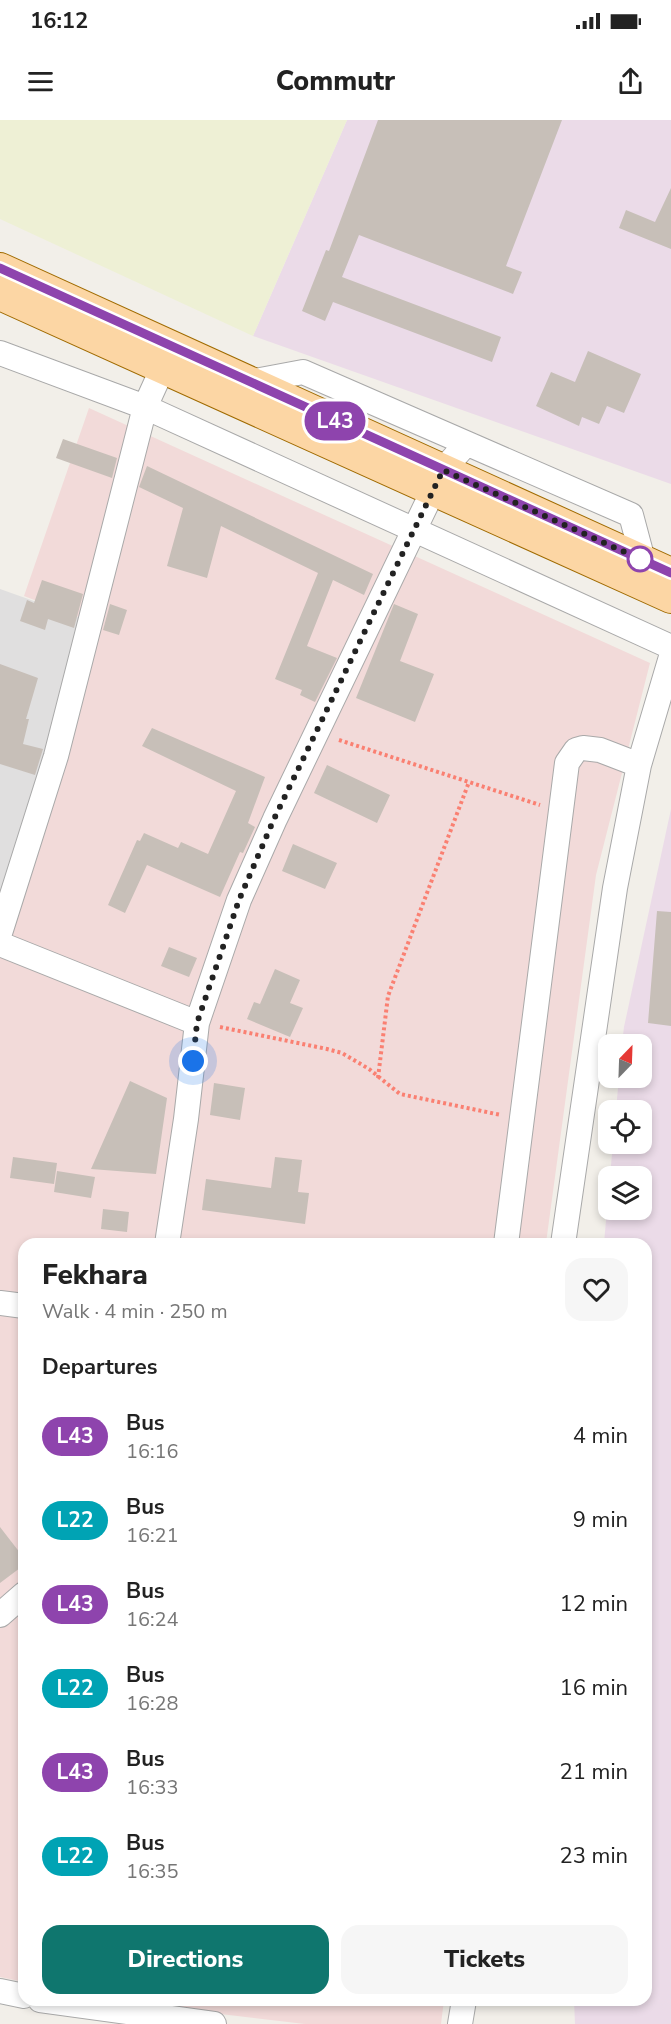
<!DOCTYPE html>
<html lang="en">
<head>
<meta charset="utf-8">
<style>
  :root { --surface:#fff; --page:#f6f6f6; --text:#222; --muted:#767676; --accent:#0f766e }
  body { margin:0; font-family:"Nunito Sans",sans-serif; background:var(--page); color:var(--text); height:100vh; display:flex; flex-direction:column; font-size:22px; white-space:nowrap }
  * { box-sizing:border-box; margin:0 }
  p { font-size:20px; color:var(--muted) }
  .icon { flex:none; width:33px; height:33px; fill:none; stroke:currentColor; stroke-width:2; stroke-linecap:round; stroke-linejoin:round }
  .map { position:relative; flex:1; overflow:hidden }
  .side { position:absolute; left:18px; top:1118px; width:634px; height:768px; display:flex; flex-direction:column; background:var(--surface); border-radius:18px; box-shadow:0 3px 9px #0003 }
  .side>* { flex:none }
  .badge { padding:0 12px; border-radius:20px; font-size:21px; line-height:39px }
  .needle { width:39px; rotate:23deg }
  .controls { position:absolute; left:598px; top:914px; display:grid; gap:12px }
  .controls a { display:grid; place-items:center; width:54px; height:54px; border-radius:12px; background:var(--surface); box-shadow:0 3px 9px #0003; font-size:30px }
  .you { position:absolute; width:30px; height:30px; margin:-15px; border:4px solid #fff; border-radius:50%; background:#1a73e8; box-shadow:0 0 0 9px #1a73e833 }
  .map>.badge { position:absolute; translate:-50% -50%; box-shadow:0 0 0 3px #fff }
  h2 { padding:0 24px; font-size:22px; line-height:54px }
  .round { display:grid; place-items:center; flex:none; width:63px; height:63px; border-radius:18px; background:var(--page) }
  .head { display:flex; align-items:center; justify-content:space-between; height:102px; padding:0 24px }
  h1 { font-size:28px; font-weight:800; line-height:45px }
  .button { display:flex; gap:12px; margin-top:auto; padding:12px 24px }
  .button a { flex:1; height:69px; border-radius:18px; background:var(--accent); color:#fff; font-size:24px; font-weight:800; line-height:69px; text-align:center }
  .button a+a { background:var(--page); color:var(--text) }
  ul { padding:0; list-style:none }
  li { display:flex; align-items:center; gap:18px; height:84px; padding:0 24px }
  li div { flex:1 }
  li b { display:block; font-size:22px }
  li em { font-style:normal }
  li .badge { min-width:66px; font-weight:700; text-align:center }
  .status { display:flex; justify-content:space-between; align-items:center; height:42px; padding:0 30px; background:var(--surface); direction:ltr }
  .status svg { height:16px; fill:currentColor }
  header { display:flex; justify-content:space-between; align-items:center; height:78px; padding:0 24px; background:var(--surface); font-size:27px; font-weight:800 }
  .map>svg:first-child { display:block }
</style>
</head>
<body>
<div class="status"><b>16:12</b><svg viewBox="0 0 49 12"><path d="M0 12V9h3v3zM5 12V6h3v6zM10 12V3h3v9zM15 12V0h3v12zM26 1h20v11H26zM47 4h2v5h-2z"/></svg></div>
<header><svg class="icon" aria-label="menu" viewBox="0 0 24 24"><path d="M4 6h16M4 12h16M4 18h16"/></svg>Commutr<svg class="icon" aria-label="share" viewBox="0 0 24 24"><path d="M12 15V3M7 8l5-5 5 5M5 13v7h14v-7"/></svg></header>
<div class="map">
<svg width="671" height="1904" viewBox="0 0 671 1904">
  <rect width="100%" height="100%" fill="#f2efe9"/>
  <!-- residential -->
  <path fill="#e0dfdf" d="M0 469 90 501 0 799Z"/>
  <!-- commercial -->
  <path fill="#f2dad9" d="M89 288 650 543 596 755 546 1123 24 1124V1862L0 1857V799L89 501 24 476Z
    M104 1880H444L441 1904H305Z"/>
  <!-- industrial -->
  <path fill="#ebdbe8" d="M347 0H671V364L253 216Z
    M671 689V1904H575L574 1880H646V1124L604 1123 609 1067V1089H642V1056H610L613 1023H642V990H616L619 957H642V924H622L624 907Z"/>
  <!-- farmland -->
  <path fill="#eef0d5" d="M0 0H347L253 216 0 99Z"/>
  <!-- building -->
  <path fill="#c7bfb8" d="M378 0H562L506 146 522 152 513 174 359 115 342 157 501 217 492 242 333 182 325 201 302 191 326 130 329 131Z
    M671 68V129L619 108 626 90 655 102Z
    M588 231 641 254 624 293 607 286 599 304 582 297 579 306 536 286 551 252 575 262Z
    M63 319 117 338 112 358 56 338Z
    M147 346 373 454 364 475 333 460 307 526 337 538 315 582 300 575 302 570 275 559 318 453 221 406 207 458 167 446 183 388 139 367Z
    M42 460 83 474 74 508 48 499 45 510 20 501 27 480 34 483Z
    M110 484 127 490 119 515 103 510Z
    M394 484 418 494 400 541 434 554 415 602 356 578Z
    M0 544 38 558 26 599H29L23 624 43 629 35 655 0 644Z
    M152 608 265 657 248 703 255 707 243 733 240 732 220 777 147 745 125 793 108 785 137 720 140 721 144 713 178 728 181 722 208 734 236 671 142 626Z
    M327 645 390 675 377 703 314 673Z
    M293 724 337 743 325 769 282 751Z
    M657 791 671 792V906L648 903Z
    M169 827 197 838 189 857 161 846Z
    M275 849 300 860 290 883 303 888 290 917 247 899 254 882 260 884Z
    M130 961 167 978 156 1054 91 1049Z
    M214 963 245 968 240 1000 210 995Z
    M13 1037 57 1043 54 1064 10 1058Z
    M275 1037 302 1040 298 1072 309 1073 305 1104 202 1090 206 1059 271 1068Z
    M57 1051 95 1057 91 1078 54 1072Z
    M103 1089 129 1092 127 1112 101 1109Z
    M0 1407 24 1438V1445L0 1463Z"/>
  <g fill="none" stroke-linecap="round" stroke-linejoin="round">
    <defs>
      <path id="minor" d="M0 233 145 287 671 527
        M250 262 303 252 631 395 643 440
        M0 813 56 636 145 287 170 232
        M0 824 197 903
        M167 1124 186 999 197 903 239 780 275 699 443 350 466 324
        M506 1124 567 643 576 630 583 628 600 630 639 645
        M563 1124 615 768 639 645 671 537
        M0 1183 24 1186
        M0 1495 24 1474
        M0 1871 24 1876
        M40 1880 214 1904
        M460 1904 464 1880"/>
      <path id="major" d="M0 148 671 453
        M0 175 671 478"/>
    </defs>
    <!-- minor casing -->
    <use href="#minor" stroke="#a9a9a9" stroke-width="26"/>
    <!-- major casing -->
    <use href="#major" stroke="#a06b00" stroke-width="32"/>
    <!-- path -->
    <path stroke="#fa8072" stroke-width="4" stroke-dasharray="3 3" stroke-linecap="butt" d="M339 620 540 685
      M220 907 327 929 342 933 369 949 400 974 501 995
      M378 958 388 876 469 662"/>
    <!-- minor -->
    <use href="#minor" stroke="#fff" stroke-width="24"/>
    <!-- major -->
    <use href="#major" stroke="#fcd6a4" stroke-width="30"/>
  </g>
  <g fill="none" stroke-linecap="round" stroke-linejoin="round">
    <defs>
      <path id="line" d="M0 148 671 453"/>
    </defs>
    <!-- line casing -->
    <use href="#line" stroke="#fff" stroke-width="14"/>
    <!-- line -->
    <use href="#line" stroke="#8e44ad" stroke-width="9"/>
    <!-- walk -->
    <path stroke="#222" stroke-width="6" stroke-dasharray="0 10.8" d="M193 941 197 903 239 780 274 699 443 350 640 439"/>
  </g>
  <!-- markers -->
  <circle fill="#fff" stroke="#8e44ad" stroke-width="3" cx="640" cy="439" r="12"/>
</svg>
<div class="controls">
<a><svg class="needle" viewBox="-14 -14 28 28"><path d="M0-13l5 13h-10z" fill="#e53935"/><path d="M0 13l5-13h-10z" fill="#767676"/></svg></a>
<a><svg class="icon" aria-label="locate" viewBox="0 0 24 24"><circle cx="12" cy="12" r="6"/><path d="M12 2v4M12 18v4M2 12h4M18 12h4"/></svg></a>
<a><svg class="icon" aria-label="layers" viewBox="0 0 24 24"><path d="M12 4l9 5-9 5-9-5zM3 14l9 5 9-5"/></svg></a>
</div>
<div class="you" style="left:193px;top:941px"></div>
<b class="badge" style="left:335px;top:301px;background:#8e44ad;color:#fff">L43</b>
<section class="side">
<div class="head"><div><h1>Fekhara</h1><p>Walk · 4 min · 250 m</p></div><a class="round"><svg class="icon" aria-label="heart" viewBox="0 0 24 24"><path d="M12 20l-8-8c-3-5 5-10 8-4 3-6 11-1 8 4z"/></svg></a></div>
<h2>Departures</h2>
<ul>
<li><span class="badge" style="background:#8e44ad;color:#fff">L43</span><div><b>Bus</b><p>16:16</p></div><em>4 min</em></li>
<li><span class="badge" style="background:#00a3b4;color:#fff">L22</span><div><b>Bus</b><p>16:21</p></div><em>9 min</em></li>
<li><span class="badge" style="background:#8e44ad;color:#fff">L43</span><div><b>Bus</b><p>16:24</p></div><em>12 min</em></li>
<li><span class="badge" style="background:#00a3b4;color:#fff">L22</span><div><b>Bus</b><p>16:28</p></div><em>16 min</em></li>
<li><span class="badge" style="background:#8e44ad;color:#fff">L43</span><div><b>Bus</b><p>16:33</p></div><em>21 min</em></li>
<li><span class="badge" style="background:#00a3b4;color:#fff">L22</span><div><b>Bus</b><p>16:35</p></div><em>23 min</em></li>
</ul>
<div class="button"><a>Directions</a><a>Tickets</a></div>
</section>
</div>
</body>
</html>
